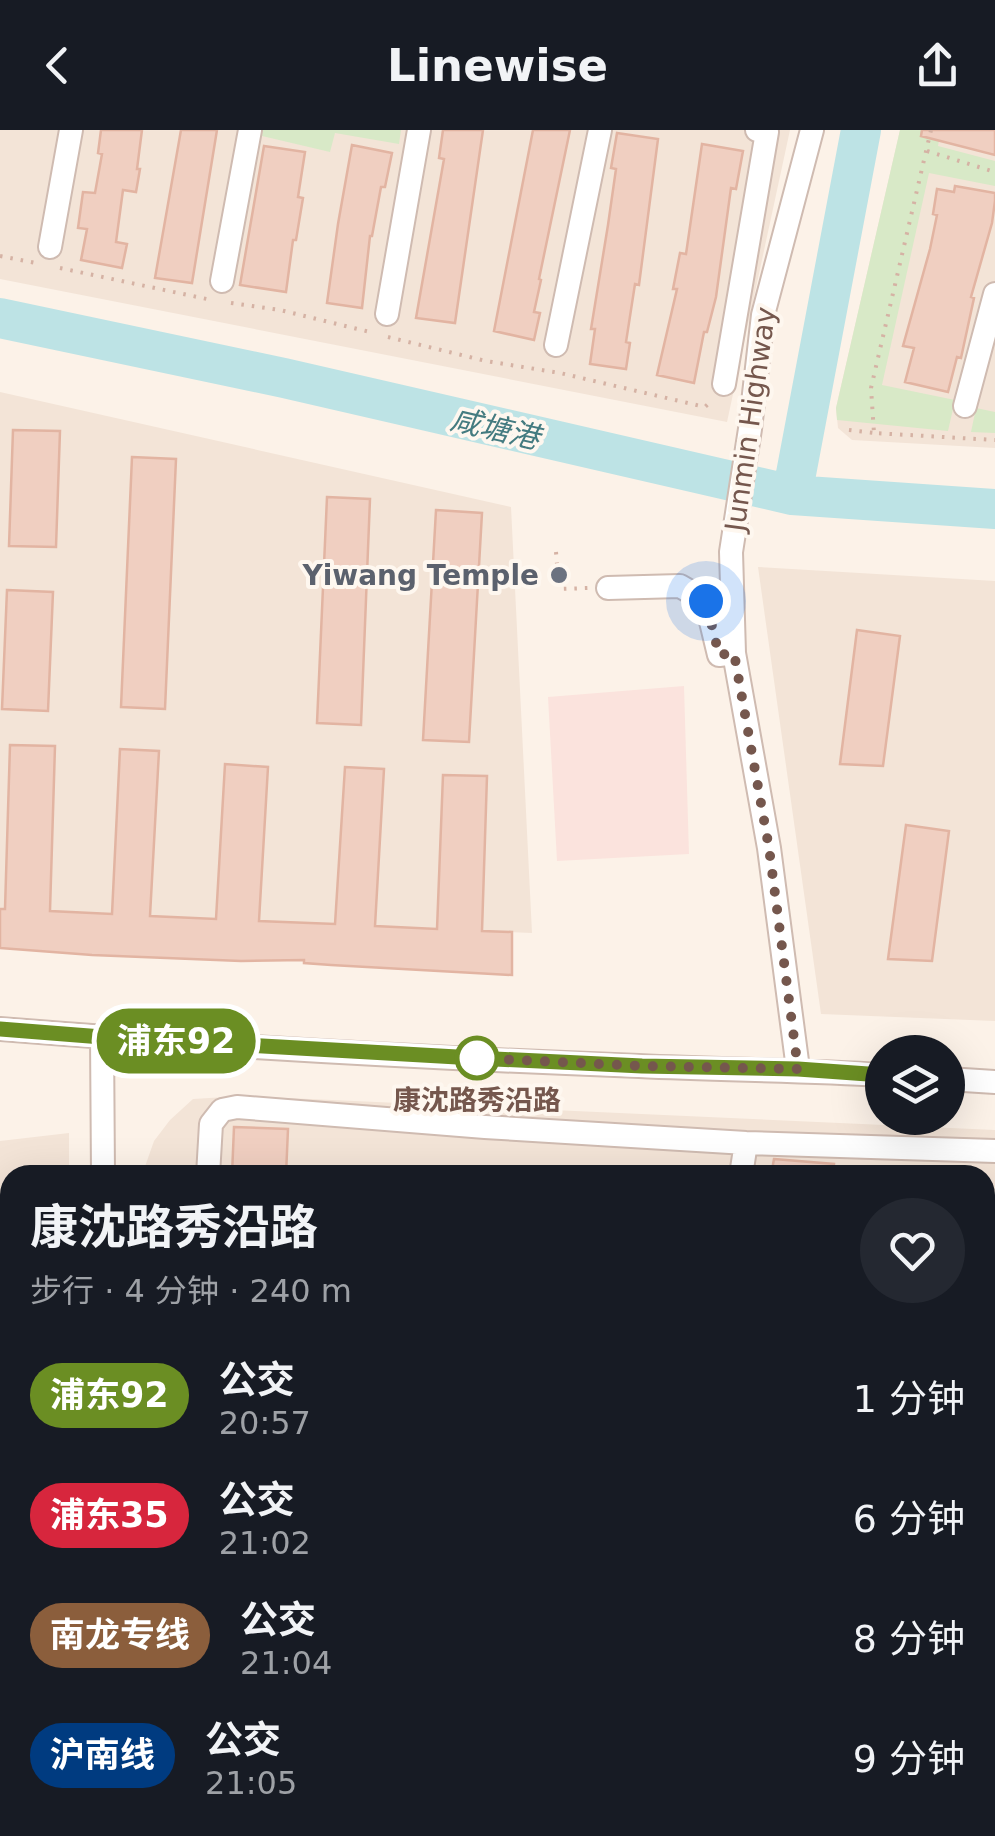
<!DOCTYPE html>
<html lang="zh">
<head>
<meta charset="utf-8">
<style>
  :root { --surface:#171b24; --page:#242831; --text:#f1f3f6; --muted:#9ea1a6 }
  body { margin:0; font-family:"DejaVu Sans","Noto Sans SC",sans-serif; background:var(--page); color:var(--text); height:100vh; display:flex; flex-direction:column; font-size:38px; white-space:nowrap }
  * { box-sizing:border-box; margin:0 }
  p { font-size:32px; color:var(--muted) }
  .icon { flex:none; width:55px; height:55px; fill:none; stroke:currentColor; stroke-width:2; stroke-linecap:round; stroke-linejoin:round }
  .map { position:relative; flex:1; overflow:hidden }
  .panel { position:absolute; left:0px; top:1035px; width:995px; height:672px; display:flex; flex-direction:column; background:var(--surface); border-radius:30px 30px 0 0; box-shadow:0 10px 40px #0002 }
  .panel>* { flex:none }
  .badge { padding:0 20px; border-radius:32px; font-size:35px; line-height:65px }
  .buttons { position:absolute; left:865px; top:905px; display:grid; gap:20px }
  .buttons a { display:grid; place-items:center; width:100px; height:100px; border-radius:50%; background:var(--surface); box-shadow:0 10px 40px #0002; font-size:50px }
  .you { position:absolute; width:50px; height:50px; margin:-25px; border:8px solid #fff; border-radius:50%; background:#1a73e8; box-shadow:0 0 0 15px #1a73e833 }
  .map>.badge { position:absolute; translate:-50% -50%; box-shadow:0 0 0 5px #fff }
  .round { display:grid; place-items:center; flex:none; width:105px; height:105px; border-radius:52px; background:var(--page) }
  .overview { display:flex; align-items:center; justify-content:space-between; height:170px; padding:0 30px }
  h1 { font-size:48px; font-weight:700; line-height:75px }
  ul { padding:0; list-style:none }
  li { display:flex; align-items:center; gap:30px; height:120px; padding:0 30px }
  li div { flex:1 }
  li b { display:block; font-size:38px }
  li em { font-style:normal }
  li .badge { min-width:110px; font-weight:700; text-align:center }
  header { display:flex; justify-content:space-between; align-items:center; height:130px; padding:0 30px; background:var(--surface); font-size:45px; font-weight:700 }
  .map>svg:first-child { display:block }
</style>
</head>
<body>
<header><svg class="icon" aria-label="back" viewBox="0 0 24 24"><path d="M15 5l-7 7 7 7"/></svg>Linewise<svg class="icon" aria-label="share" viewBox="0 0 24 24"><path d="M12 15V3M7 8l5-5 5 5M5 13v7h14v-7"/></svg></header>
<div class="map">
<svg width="995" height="1706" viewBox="0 0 995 1706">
  <rect width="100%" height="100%" fill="#fcf2e8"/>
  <!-- residential -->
  <path fill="#f3e4d7" d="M0 0H790L727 292 0 149Z
    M900 0H995V318L852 310 838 298 836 278Z
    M0 262 511 377 532 803 0 779Z
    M758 437 995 451V891L821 884Z
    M242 966 995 1000V1706H136V1698H985V1045H142L154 1011 170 990 193 969Z
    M69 1003V1045H10V1698H76V1706H0V1011Z"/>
  <!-- commercial -->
  <path fill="#fbe3dd" d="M684 556 689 724 557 731 548 567Z"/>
  <!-- green -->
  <path fill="#d8e9c7" d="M263 0H401L399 14 335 3 330 22 262 6Z
    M900 0H941L938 16 995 31V56L929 43 882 255 955 270 948 301 837 290 836 278Z
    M976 278 995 282V303L971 302Z"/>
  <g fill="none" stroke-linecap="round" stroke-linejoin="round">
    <!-- river -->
    <path stroke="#bde3e5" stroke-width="40" d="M0 188 284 248 792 365 995 379
      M792 365 861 0"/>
  </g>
  <!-- building -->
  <path fill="#f0cfc1" stroke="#e2b4a2" stroke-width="2.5" d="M101 0H142L137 39H140L136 62 123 60 116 112 127 114 122 138 81 130 87 99 78 98 83 62 95 63 102 24 98 23Z
    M181 0H217L192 153 155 148Z
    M443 0H483L455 193 416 188 444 29 439 28Z
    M533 0H570L539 149 541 150 534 182 540 183 534 210 494 201Z
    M922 0H995V25L921 6Z
    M617 3 658 9 639 155 635 154 626 212 630 213 626 239 590 234 595 199H591L608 95 616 39 611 38Z
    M702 14 743 21 736 59 731 58 716 167 707 202H704L694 253 657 245 677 159H673L680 123 686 124Z
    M352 15 392 23 385 57H381L372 106H370L362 178 327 173 338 94Z
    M264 16 305 22 298 67 303 68 296 110H293L286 162 240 155Z
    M955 56 995 63V71L992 93 971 167 974 168 961 228 957 227 948 262 905 252 914 218 903 216 930 119 937 85 933 84 937 59 954 62Z
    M13 300 60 301 56 417 9 416Z
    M132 327 176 329 165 579 121 577Z
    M327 367 370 369 361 595 317 593Z
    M436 380 482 383 469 612 423 610Z
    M7 460 53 462 48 581 2 579Z
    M857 500 900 506 883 636 840 634Z
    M10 615 55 616 50 781 112 784 120 619 159 621 150 786 216 789 225 634 268 637 259 791 335 794 345 637 384 639 375 796 437 799 443 645 487 646 482 801 512 802V845L331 835 304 833V830L241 831 92 825 0 818V779H5Z
    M906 695 949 701 932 831 888 829Z
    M234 997 288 999 286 1045H232Z
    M774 1029 834 1034 833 1045H771Z"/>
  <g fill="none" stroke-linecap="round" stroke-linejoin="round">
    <defs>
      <path id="minor" d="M50 117 71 0
        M222 151 250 0
        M387 184 419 0
        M556 215 600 0
        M724 254 767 2 757 0
        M965 276 995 164
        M608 458 680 456 706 471 719 525 734 523
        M0 899C212 916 426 928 639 936 720 940 801 940 882 945
        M102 907 103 1045
        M798 939 769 718 734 523 731 422 750 299 763 185 812 0
        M948 949 995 952
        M208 1045 211 994 222 980 237 977 485 997 746 1013 995 1021
        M741 1045 746 1013
        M104 1706V1698
        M148 1706V1698
        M360 1706 362 1698
        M730 1706 731 1698"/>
    </defs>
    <!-- minor casing -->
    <use href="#minor" stroke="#cfbbb1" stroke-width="26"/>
    <!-- path -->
    <path stroke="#d5b2a4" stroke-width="4" stroke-dasharray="2.5 8" stroke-linecap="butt" d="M931 0 871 258 874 303 995 310
      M927 21 995 42
      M0 126 36 133
      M60 138 207 169
      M231 173 280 180 374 203
      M388 207 486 231 560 243 705 277 712 270
      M849 300 874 303
      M556 422 559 459 588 458"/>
    <!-- minor -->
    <use href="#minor" stroke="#fff" stroke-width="22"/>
  </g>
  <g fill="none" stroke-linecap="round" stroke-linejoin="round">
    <defs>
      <path id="line" d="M0 899 102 907 475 928 642 936 798 939 882 945"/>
    </defs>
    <!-- line casing -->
    <use href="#line" stroke="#fff" stroke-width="22"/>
    <!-- line -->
    <use href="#line" stroke="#6b8e23" stroke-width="15"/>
    <!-- walk -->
    <path stroke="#75574d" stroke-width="10" stroke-dasharray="0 18" d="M477 928H475L642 936 798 939 769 718 734 523 719 525 706 471"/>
  </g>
  <!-- markers -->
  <circle fill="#6b7280" stroke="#fef7ef" stroke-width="4" cx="559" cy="445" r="10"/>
  <circle fill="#fff" stroke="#6b8e23" stroke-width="5" cx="477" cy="928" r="20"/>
  <g text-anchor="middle" stroke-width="8" stroke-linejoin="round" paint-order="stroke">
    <!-- street labels -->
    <g font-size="28" fill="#75574d" stroke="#fef7ef">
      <text transform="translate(750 289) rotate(-82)" y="10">Junmin Highway</text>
    </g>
    <!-- worship labels -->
    <g font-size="28" font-weight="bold" fill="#5b616d" stroke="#fef7ef" text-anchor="end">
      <text x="539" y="455">Yiwang Temple</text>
    </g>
    <!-- stop labels -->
    <g font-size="28" font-weight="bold" fill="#75574d" stroke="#fef7ef">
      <text x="477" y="980">康沈路秀沿路</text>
    </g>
    <!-- water labels -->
    <g font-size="30" font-style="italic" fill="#447b80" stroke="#fef7ef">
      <text transform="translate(495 299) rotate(13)" y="10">咸塘港</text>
    </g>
  </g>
</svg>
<div class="buttons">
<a><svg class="icon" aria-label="layers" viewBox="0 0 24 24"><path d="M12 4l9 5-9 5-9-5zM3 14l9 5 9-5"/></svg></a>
</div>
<div class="you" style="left:706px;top:471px"></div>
<b class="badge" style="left:176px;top:911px;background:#6b8e23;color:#fff">浦东92</b>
<section class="panel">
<div class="overview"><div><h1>康沈路秀沿路</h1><p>步行 · 4 分钟 · 240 m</p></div><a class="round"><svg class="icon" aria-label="heart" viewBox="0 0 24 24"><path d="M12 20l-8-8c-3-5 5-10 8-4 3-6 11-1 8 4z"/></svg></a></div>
<ul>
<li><span class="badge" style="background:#6b8e23;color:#fff">浦东92</span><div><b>公交</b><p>20:57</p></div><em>1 分钟</em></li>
<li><span class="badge" style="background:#d7263d;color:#fff">浦东35</span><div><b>公交</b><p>21:02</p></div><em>6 分钟</em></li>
<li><span class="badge" style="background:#8b5e3c;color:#fff">南龙专线</span><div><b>公交</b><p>21:04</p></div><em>8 分钟</em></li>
<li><span class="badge" style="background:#003b80;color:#fff">沪南线</span><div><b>公交</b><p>21:05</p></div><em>9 分钟</em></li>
</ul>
</section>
</div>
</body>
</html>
